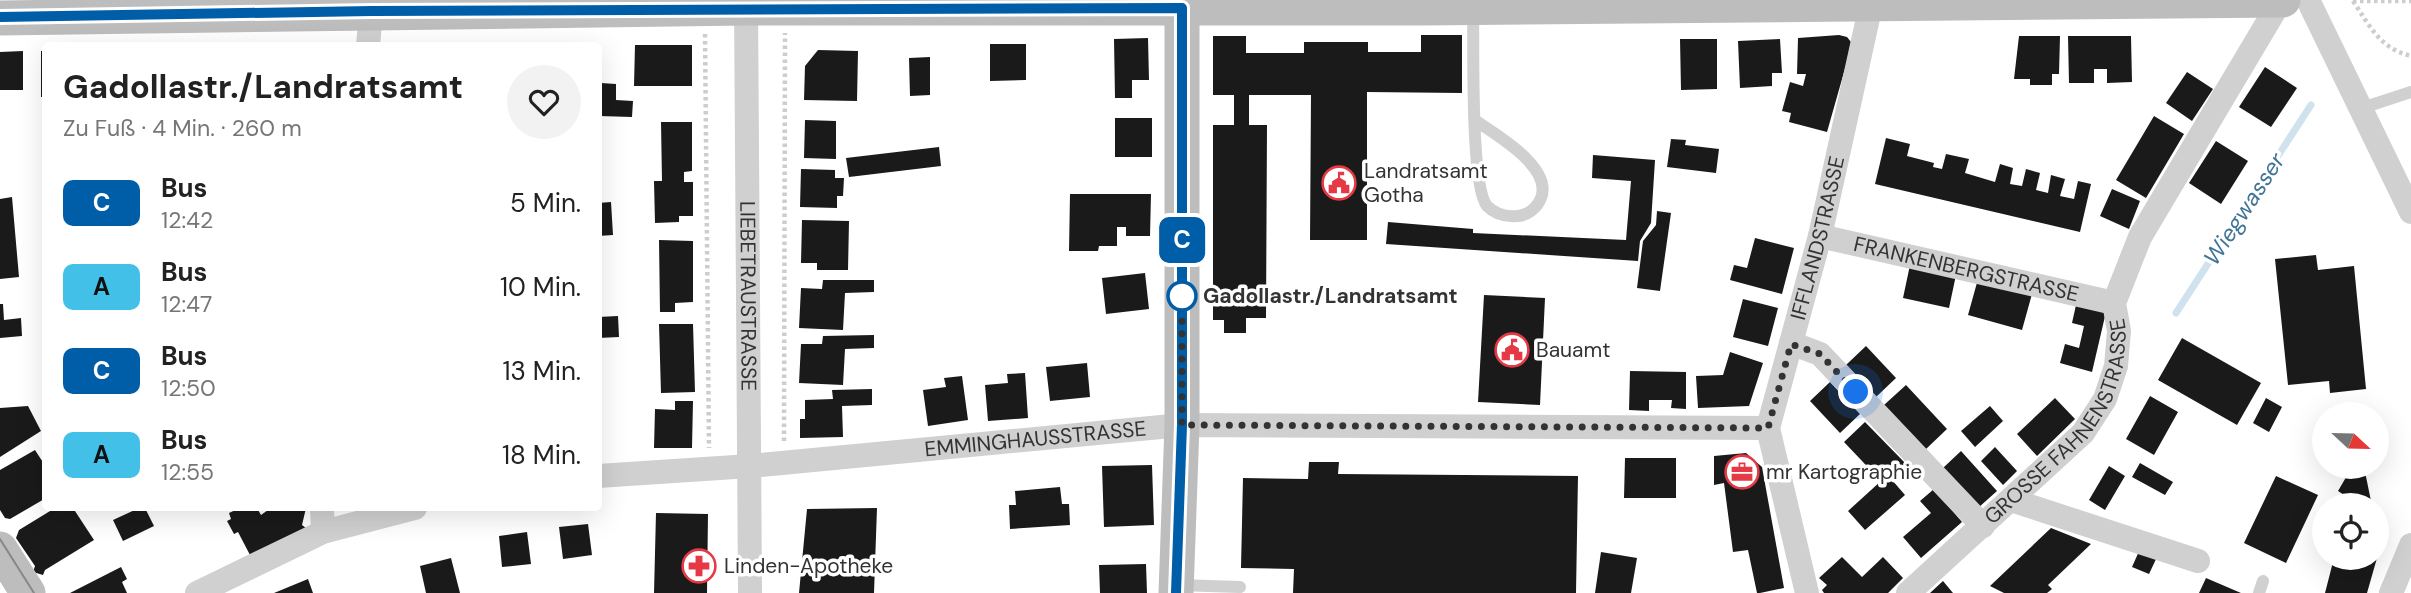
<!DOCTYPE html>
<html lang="de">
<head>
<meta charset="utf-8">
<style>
  :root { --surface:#fff; --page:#f2f2f2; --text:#222; --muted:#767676 }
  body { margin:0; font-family:"DM Sans",sans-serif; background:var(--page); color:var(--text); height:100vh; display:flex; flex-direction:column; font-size:26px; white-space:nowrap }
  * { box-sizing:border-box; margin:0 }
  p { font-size:23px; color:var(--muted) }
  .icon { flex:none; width:38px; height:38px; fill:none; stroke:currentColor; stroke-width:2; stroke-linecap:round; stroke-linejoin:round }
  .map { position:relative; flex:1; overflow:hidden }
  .sheet { position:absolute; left:42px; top:42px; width:560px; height:469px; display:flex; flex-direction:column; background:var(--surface); border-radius:7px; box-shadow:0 7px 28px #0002 }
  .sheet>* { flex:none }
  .badge { padding:0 14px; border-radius:10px; font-size:24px; line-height:46px }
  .needle { width:46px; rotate:112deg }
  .controls { position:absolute; left:2312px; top:402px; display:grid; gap:14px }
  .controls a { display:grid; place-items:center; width:77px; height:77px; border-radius:50%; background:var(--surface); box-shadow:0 7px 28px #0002; font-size:35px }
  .you { position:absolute; width:35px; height:35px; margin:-18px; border:5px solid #fff; border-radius:50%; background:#1a73e8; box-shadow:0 0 0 10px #1a73e833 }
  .map>.badge { position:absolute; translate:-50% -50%; box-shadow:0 0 0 4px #fff }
  .round { display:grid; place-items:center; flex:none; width:74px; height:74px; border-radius:37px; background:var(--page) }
  .summary { display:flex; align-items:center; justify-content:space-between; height:119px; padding:0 21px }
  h1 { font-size:33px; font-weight:700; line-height:52px }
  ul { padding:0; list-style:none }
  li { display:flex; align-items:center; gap:21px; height:84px; padding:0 21px }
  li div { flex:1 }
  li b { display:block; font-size:26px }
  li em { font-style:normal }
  li .badge { min-width:77px; font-weight:700; text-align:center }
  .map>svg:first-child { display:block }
</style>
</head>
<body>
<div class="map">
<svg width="2411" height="593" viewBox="0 0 2411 593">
  <rect width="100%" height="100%" fill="#fff"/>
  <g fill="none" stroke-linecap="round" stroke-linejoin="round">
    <!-- stream -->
    <path stroke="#cfe2ee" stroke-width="7" d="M2176 313 2311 105"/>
  </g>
  <!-- building -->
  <path fill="#1a1a1a" d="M1421 35H1462V93L1367 92V240H1310L1311 95H1249V125H1267L1266 318H1246V333H1224V320H1213V125H1234V95H1213V36H1246V53H1304V42H1368V52H1421Z
    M1839 35 1847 37 1851 42 1850 51 1827 132 1789 122 1791 113 1782 111 1790 82 1803 86 1806 74H1797L1798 38Z
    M2019 36H2060L2059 74H2052V85H2030V79H2014Z
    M2068 36H2131L2132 82 2107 83V69H2094V83H2069Z
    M1148 38 1149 80H1132V98H1115L1114 39Z
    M1680 39H1717V89L1681 90Z
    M1780 39 1782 73H1772V86L1740 88 1738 41Z
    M990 44H1026V80L990 81Z
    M635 45H692V86H634Z
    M818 50 858 51 857 101 804 100 805 66Z
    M23 51V90H0V52Z
    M41 51H46V97H41Z
    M930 57V95L910 96 909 58Z
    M2265 67 2297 88 2271 127 2239 107Z
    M2187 72 2213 89 2192 121 2166 103Z
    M601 83 616 84V100L633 101 632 117 599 116Z
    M2154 116 2184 134 2146 198 2116 180Z
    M1115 118H1152V157H1115Z
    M805 120 836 121V159L804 158Z
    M661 122H692V171L684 172V182H693V216H679V222L655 223 654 181H662Z
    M1886 138 1910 144 1907 156 1934 163 1933 167 1942 169 1946 154 1969 159 1965 173 1995 182 2000 164 2013 168 2010 184 2022 186 2026 169 2040 173 2036 190 2048 193 2051 175 2065 179 2060 196 2074 199 2078 181 2091 184 2080 232 1875 184Z
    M1671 139 1686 140 1685 145 1719 149 1716 173 1667 167Z
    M2216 141 2248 161 2221 204 2189 183Z
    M939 147 941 166 849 177 846 158Z
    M1593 155 1655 160 1651 223 1640 241 1638 261 1386 244 1388 222 1473 229V233L1626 240 1631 181 1592 178Z
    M801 169 835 170V178H844L843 196H837V208L800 207Z
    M2112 189 2140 201 2129 229 2100 216Z
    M1070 194H1151L1150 236H1126V227H1117V246H1099L1098 251H1069Z
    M12 197 19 277 0 279V199Z
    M611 202 613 235 598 236V203Z
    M1657 211 1671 213 1660 291 1637 288 1643 241 1656 225Z
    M802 220 849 221 848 270H817V263H801Z
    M1755 238 1794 248 1782 294 1730 280 1734 265 1747 268Z
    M659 240 693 241V302L675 303V312H660Z
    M2316 255 2318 270 2354 266 2366 389 2330 393 2329 381 2288 385 2275 259Z
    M1910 265 1956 275 1949 308 1903 298Z
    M1145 273 1149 309 1106 314 1102 278Z
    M1978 279 2032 294 2022 330 1968 315Z
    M823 280H874V292L845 293 843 330 799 328 801 288 822 289Z
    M1484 295 1545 298 1540 405 1478 402Z
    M1743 299 1778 308 1768 346 1733 337Z
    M0 304H3L4 320 21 318 22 336 0 338Z
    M2076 305 2106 312 2092 372 2060 363 2065 344 2079 348 2084 326 2072 323Z
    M618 316 619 337 598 338V317Z
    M659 324H693L695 392 661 393Z
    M874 335V348L845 349 843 385 799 383 801 344H822L823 336Z
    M2182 338 2261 383 2237 425 2158 380Z
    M1866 346 1896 378 1876 397 1846 365Z
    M1730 352 1763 363 1749 406 1698 408 1696 376 1723 375Z
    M1087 363 1090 397 1050 401 1046 367Z
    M1630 371 1686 372V409L1671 408 1672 400H1649V411L1629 410Z
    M1025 373 1028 418 988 421 985 385 1008 383 1007 374Z
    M962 376 968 420 928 426 923 390 946 387 944 378Z
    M1830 382 1860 414 1840 433 1810 401Z
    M1906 385 1947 429 1926 449 1884 405Z
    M872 389V405L842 406 843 437 800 438V419H805V400L833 399 832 390Z
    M2150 396 2178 412 2154 455 2126 439Z
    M2055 398 2075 419 2037 456 2017 434Z
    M2266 398 2282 407 2269 432 2253 423Z
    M675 401H693L692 448H654L655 409 675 410Z
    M28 406 41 431 0 457V408Z
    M1990 406 2003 421 1975 447 1961 431Z
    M1865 422 1907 465 1892 480 1905 495 1865 530 1848 511 1881 481 1844 442Z
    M1995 447 2017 471 2003 485 1981 461Z
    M35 450 46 467V498L10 519 5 518 0 510V470Z
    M1961 451 1997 491 1978 508 1943 468Z
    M1746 453 1762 467 1784 588 1760 593H1757L1748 550 1733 552 1724 483 1714 485V456Z
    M1625 458H1676V498H1624Z
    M1309 462H1339L1338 474 1578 476 1576 593H1293L1294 569 1241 568 1243 478 1308 479Z
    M2140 463 2173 482 2165 495 2132 477Z
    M1152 465 1154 525 1104 527 1102 466Z
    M2109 466 2125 476 2105 510 2089 500Z
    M2352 467H2364L2371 501 2358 504 2338 491Z
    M2276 476 2318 495 2286 563 2244 543Z
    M1060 487 1062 504H1069L1070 525 1010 529 1009 505H1016L1015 491Z
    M1934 489 1962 522 1921 558 1903 537 1931 513 1920 501Z
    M55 508H73L94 540 45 570 43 575 33 572 35 566 16 538 19 530Z
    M139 508H145L154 526 123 541 113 520Z
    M240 508H257L261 515 268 510 267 508H306L302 525 306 528 250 555 238 532 234 534 227 521 231 519 229 513Z
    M877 508 874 593H799L807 509Z
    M656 513 708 514 707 593H654Z
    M588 524 592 555 563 559 559 527Z
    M2376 526H2379L2380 547 2377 556Z
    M2051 528 2091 544 2048 585 2052 589 2047 593H2004L1990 586Z
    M527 532 531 564 502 567 499 536Z
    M2140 549 2157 557 2149 574 2132 567Z
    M1601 552 1637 558 1631 593H1595Z
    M1842 557 1862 577 1883 557 1903 578 1888 593H1824L1822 590 1827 585 1819 578Z
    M451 558 460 593H426L420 566Z
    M2334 558H2377L2367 593H2325Z
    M1146 564 1147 593H1100L1099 565Z
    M121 567 127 579 122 582 127 593H70Z
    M2206 578 2241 593H2199Z
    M308 579 313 593H274Z
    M1943 581 1953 593H1930Z"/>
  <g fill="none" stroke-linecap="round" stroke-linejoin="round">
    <!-- path -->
    <path stroke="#cdcdcd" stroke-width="4.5" stroke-dasharray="3.5 3.5" stroke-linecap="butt" d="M2353 1C2370 26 2379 48 2411 56
      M2353 1H2411
      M705 34 709 448
      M784 441 785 33"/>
    <!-- lane -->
    <path stroke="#d0d0d0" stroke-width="12" d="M1473 8C1474 41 1470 185 1487 206 1495 214 1506 217 1517 216 1527 216 1537 208 1541 198 1553 167 1496 135 1476 121
      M2359 109 2411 92
      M1177 585 1240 587
      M2259 593 2263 581"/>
    <!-- street -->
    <g stroke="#d0d0d0" stroke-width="24">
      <path id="s1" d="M746 0 750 593"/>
      <path d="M2308 0 2411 212"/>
      <path d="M368 46 372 0"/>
      <path id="s2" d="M1820 236 2114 303"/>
      <path d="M1791 343 1820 354 1983 526"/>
      <path id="s3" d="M598 476 750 466 1182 425 1768 428"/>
      <path d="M2011 500 2198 561"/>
      <path d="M322 508 323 532"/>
      <path d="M197 593 323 532 415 508"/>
      <path id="s4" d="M1807 593 1768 428 1820 236 1872 0"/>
      <path id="s5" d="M1908 593 2083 433 2105 399 2116 366 2119 331 2114 303 2140 237 2281 0"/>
      <path d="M2391 593 2411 545"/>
    </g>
    <!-- secondary -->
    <path stroke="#bdbdbd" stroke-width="35" d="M0 18 746 8H1422L2283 0
      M0 549 28 593
      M1176 593 1182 425V0"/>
    <!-- tram -->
    <path stroke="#888" stroke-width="2" d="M0 539 34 593"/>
  </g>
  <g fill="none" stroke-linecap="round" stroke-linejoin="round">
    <defs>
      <path id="line" d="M0 17 372 11 1182 8V425L1176 593"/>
    </defs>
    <!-- line casing -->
    <use href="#line" stroke="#fff" stroke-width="16"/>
    <!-- line -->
    <use href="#line" stroke="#005da8" stroke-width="10"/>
    <!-- walk -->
    <path stroke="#333" stroke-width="7" stroke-dasharray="0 12.6" d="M1182 296V425L1768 428 1791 344 1820 354 1856 392"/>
  </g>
  <!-- icons -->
  <defs>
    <symbol id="civic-ring" viewBox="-11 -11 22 22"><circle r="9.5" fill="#fff" stroke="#e63946" stroke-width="1.5"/><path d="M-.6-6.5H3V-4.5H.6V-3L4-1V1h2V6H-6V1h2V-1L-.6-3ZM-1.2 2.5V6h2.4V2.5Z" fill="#e63946"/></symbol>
    <symbol id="office-ring" viewBox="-11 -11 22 22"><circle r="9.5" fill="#fff" stroke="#e63946" stroke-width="1.5"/><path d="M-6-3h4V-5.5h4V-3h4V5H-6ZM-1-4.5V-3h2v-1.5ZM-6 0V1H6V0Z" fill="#e63946"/></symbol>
    <symbol id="pharmacy-ring" viewBox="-11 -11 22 22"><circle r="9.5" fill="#fff" stroke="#e63946" stroke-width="1.5"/><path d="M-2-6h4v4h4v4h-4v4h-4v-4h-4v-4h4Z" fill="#e63946"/></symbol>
  </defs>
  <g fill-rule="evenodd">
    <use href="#civic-ring" x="1320" y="164" width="38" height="38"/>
    <use href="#civic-ring" x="1493" y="331" width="38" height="38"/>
    <use href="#office-ring" x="1723" y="453" width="38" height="38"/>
    <use href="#pharmacy-ring" x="680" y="547" width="38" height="38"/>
  </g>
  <!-- markers -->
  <circle fill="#fff" stroke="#005da8" stroke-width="3.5" cx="1182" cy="296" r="14"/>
  <g text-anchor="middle" stroke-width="7" stroke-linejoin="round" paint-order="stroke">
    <!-- poi labels -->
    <g font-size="21" fill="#333" stroke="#fff" text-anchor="start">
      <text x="1364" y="178">Landratsamt<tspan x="1364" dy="24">Gotha</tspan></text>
      <text x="1536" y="357">Bauamt</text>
      <text x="1766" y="479">mr Kartographie</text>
      <text x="724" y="573">Linden-Apotheke</text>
    </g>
    <!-- street labels -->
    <g font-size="21" fill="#333" stroke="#fff">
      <text dy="7" stroke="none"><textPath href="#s4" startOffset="366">IFFLANDSTRASSE</textPath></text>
      <text dy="7" stroke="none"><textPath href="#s2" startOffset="150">FRANKENBERGSTRASSE</textPath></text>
      <text dy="7" stroke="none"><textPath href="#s1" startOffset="296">LIEBETRAUSTRASSE</textPath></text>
      <text dy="7" stroke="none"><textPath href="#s5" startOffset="234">GROSSE FAHNENSTRASSE</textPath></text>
      <text dy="7" stroke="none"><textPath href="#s3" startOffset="439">EMMINGHAUSSTRASSE</textPath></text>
    </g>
    <!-- stop labels -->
    <g font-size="21" font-weight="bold" fill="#333" stroke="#fff" text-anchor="start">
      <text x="1203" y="303">Gadollastr./Landratsamt</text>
    </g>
    <!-- water labels -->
    <g font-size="23" font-style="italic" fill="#3f7597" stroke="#fff">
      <text transform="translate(2244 209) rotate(-57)" y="8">Wiegwasser</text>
    </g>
  </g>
</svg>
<div class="controls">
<a><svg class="needle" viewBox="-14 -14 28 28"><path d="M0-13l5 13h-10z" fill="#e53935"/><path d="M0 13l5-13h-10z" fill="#767676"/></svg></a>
<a><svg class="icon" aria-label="locate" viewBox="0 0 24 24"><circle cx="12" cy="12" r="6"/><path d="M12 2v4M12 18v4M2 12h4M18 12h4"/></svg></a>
</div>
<div class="you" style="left:1856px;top:392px"></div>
<b class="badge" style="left:1182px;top:240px;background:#005da8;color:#fff">C</b>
<section class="sheet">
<div class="summary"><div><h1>Gadollastr./Landratsamt</h1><p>Zu Fuß · 4 Min. · 260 m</p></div><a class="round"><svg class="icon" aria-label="heart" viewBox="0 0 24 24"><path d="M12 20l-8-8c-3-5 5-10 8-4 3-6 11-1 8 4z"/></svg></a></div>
<ul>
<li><span class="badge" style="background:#005da8;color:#fff">C</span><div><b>Bus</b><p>12:42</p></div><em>5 Min.</em></li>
<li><span class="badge" style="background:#42c0e8;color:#111">A</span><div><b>Bus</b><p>12:47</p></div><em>10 Min.</em></li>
<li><span class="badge" style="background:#005da8;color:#fff">C</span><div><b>Bus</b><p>12:50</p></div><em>13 Min.</em></li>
<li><span class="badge" style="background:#42c0e8;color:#111">A</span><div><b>Bus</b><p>12:55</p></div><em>18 Min.</em></li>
</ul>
</section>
</div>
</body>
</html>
